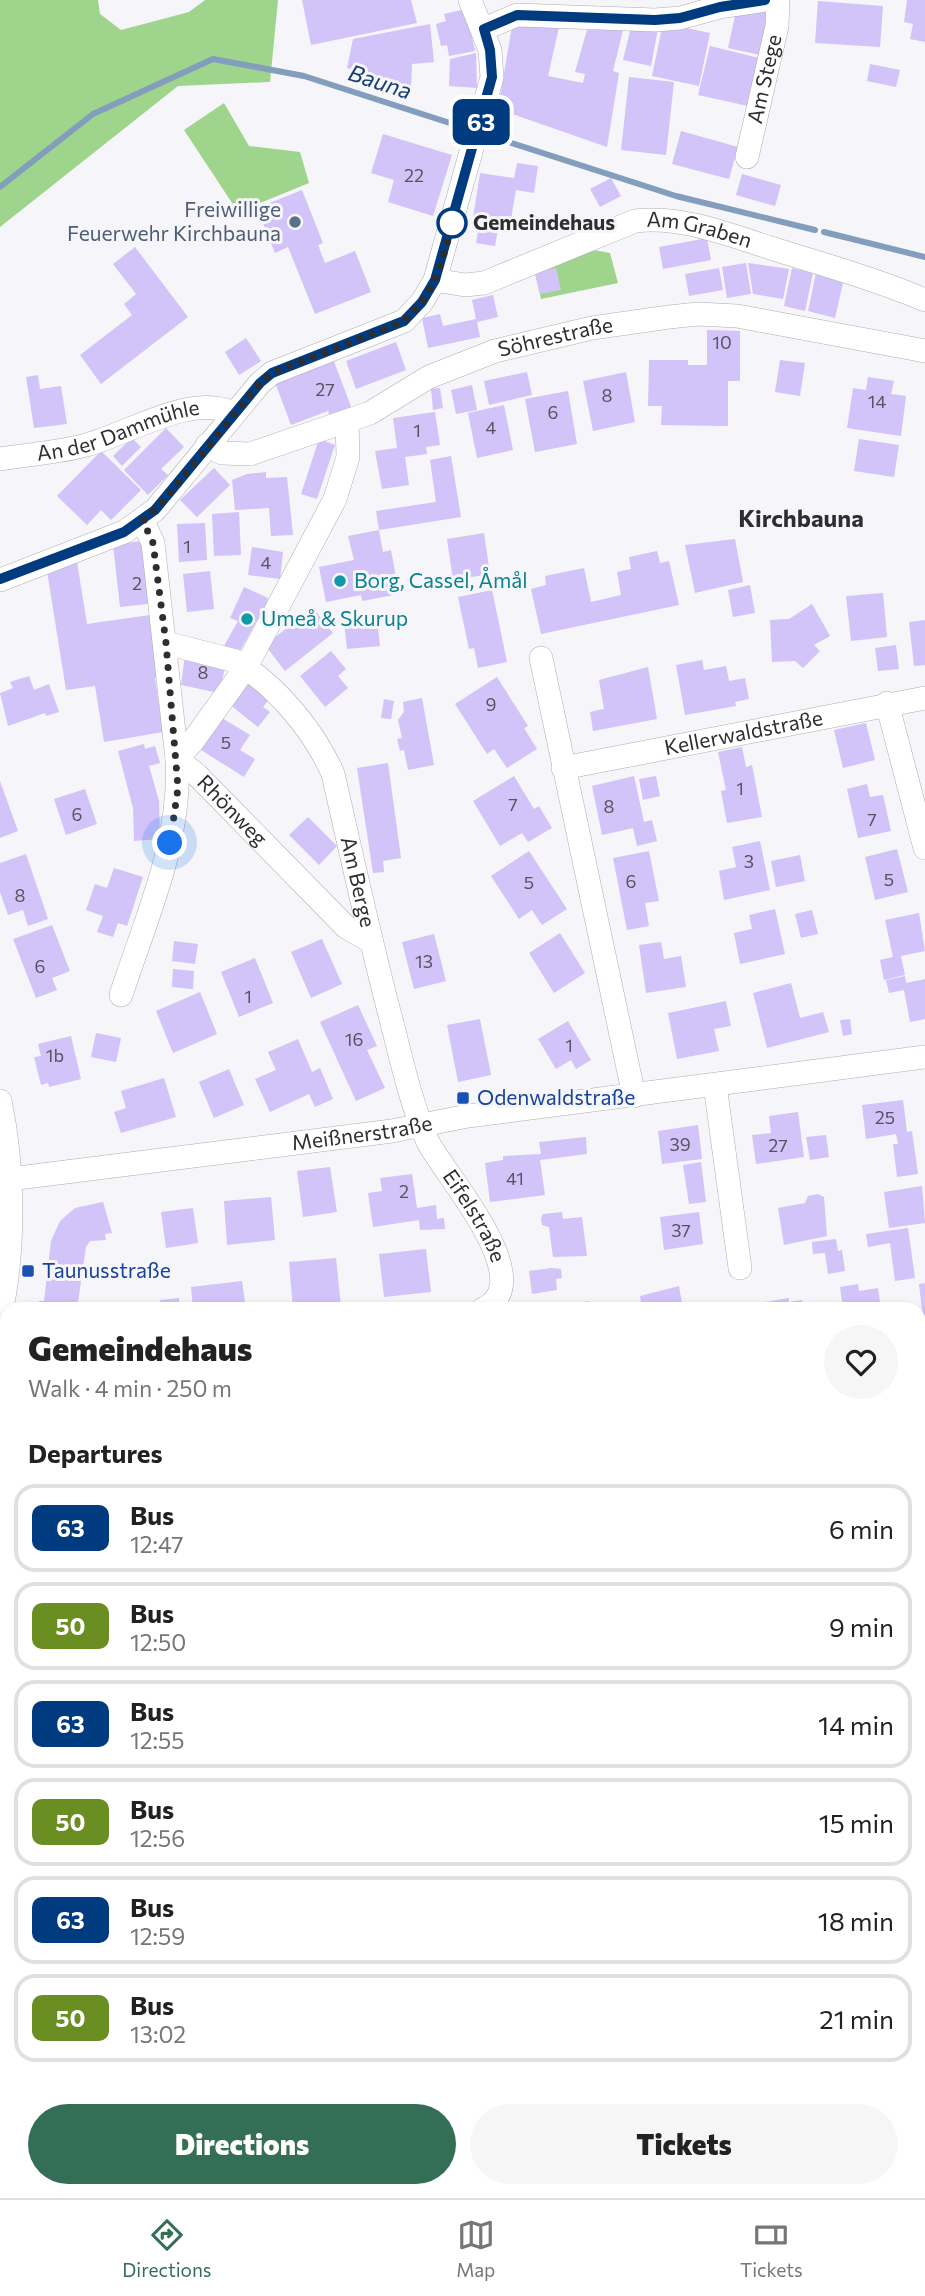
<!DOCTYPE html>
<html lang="en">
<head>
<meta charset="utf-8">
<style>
  :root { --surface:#fff; --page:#f6f6f6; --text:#222; --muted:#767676; --line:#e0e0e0; --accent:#356e57 }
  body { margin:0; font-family:Commissioner,sans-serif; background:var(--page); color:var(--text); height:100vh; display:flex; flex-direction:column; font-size:26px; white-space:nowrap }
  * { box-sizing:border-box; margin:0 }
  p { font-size:23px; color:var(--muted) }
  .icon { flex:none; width:38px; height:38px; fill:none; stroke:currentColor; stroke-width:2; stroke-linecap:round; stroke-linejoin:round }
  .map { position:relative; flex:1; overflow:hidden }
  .sheet { position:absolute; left:0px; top:1302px; width:926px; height:896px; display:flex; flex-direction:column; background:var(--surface); border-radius:21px 21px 0 0; box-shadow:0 4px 10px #0003 }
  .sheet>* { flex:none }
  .badge { padding:0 14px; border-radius:10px; font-size:24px; line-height:46px }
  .you { position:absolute; width:35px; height:35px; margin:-18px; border:5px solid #fff; border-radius:50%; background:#1a73e8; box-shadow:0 0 0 10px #1a73e833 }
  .map>.badge { position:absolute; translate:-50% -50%; box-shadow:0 0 0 4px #fff }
  h2 { padding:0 28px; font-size:26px; line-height:63px }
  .round { display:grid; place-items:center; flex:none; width:74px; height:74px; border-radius:37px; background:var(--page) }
  .summary { display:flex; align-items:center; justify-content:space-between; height:119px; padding:0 28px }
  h1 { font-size:33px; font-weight:800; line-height:52px }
  .cta { display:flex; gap:14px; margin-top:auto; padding:14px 28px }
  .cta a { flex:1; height:80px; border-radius:42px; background:var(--accent); color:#fff; font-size:28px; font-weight:800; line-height:80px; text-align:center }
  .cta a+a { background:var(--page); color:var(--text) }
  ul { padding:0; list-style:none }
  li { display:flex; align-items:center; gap:21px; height:88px; margin:0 14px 10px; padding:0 14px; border:4px solid var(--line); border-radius:21px }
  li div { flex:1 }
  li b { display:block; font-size:26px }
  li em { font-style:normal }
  li .badge { min-width:77px; font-weight:700; text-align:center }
  .menu { display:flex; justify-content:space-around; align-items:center; height:98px; border-top:2px solid var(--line); background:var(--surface); font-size:19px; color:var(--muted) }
  .menu a { display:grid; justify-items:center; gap:4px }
  .menu .active { color:var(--accent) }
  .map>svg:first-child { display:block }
</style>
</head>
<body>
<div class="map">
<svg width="925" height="2198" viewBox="0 0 925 2198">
  <rect width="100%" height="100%" fill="#f6f5f9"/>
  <!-- green -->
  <path fill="#9ed48c" d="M0 0H98L100 14 121 30 189 12 205 0H278L270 82 178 86 0 227Z
    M224 103 249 146 300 152 309 183 238 212 184 130Z
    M594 250 610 253 618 283 541 299 535 273C556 268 573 257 594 250Z
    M919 1441H925V2198H424L423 2191H919Z
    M7 1792V1949L0 1943V1796Z
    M0 2075 7 2081V2191H122L125 2198H0Z
    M264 2191H393L394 2198H272Z"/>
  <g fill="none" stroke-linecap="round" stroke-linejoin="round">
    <!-- stream -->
    <path stroke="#839dbc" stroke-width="6" d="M0 187 93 114 213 59 304 76 676 196 815 230
      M824 232 925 257"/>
  </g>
  <!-- building -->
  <path fill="#d2c3f8" d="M302 0H411L417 23 311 45Z
    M907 0H925V42L910 39 913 24 904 22Z
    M818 1 883 6 880 47 815 43Z
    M737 6 769 13 760 55 728 48Z
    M466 9 475 51 449 56 447 45 441 46 436 24 446 21 444 14Z
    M663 23 710 33 699 86 652 76Z
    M430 24 434 62 412 64 411 88 347 68 353 39Z
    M512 26 559 27 548 76 583 83 585 74 575 72 587 30H623L613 71 619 73 607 147 498 109Z
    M631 27 658 29 651 66 623 60Z
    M710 46 759 58 748 106 698 95Z
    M476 53 477 88 449 86 450 59Z
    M870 64 900 70 896 87 867 81Z
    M629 77 674 82 666 155 621 150Z
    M681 131 738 147 729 179 672 164Z
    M383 134 452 155 433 216 388 202 394 180 371 173Z
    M517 163 538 166 534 193 516 190 510 225 499 223 495 246 476 243 480 219 473 218 480 173 514 178Z
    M742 174 781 185 775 206 736 195Z
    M611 178 621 196 600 207 590 189Z
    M302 190 323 243 318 245 325 263 355 251 371 292 315 314 288 247 275 253 257 208Z
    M707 238 711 260 663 269 659 247Z
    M135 247 188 317 101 384 80 355 132 315 124 304 136 294 113 264Z
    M746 263 751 294 727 298 722 267Z
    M748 263 789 269 783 299 753 294Z
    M556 268 561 290 540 294 535 273Z
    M719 268 723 290 689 296 685 274Z
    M792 268 813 273 805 311 784 306Z
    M816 273 843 283 835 318 808 311Z
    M493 295 498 317 477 322 480 337 428 348 422 318 440 314 443 326 476 319 472 300Z
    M707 330 740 331V381H728V426L661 425 662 406H648L649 360H688V365H707Z
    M246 338 261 361 239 375 225 352Z
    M396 342 406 370 356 389 346 361Z
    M332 356 353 412 331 420 328 411 291 425 273 377Z
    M780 360 805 363 800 396 775 392Z
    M527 372 532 395 489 405 484 381Z
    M626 372 635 422 593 431 583 381Z
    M38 375 40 389 61 386 67 424 34 428 26 377Z
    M868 377 894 381 891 394 906 396 901 436 847 428 853 388 866 390Z
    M472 385 477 410 456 414 451 390Z
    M440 388 443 408 433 410 431 389Z
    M568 391 577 444 535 452 525 399Z
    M504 405 513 450 477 458 468 413Z
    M435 412 440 445 426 447 427 454 405 457 409 485 382 489 375 451 397 448 393 418Z
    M166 428 184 447 161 469 168 475 148 495 124 470Z
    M132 438 141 447 122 466 113 456Z
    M319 439 335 445 317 499 301 494Z
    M859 439 899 445 894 477 854 471Z
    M101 451 141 490 111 520 101 510 87 525 57 496Z
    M451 456 461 517 379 530 376 511 436 502 430 460Z
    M214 468 230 485 197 517 180 500Z
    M266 472V478L287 477 293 535 271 536 269 508 235 510 232 480 247 474Z
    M239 512 241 555 214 556 212 514Z
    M205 523 207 560 179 562 177 524Z
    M379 530 383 552 391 550 399 594 362 601 361 595 326 602 319 567 354 560 348 536Z
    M484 533 490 574 453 580 447 539Z
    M735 539 743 582 695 593 685 545Z
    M148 540 156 603 120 607 113 545Z
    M252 547 283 552 280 579 248 575Z
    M657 551 660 563 669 561 679 605 541 634 531 589 546 585 545 576 584 568 591 602 621 595 617 572 631 569 629 557Z
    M77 562 87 624 157 614 165 677 155 678 163 732 104 742 95 686 66 690 47 571Z
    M210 571 214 609 187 612 183 574Z
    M750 585 755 613 733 617 728 590Z
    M244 587 268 598 261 622 257 620 239 653 224 646 238 621 230 618Z
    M492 590 507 662 478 668 474 648 469 649 458 597Z
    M883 593 887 637 851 641 846 596Z
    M812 604 830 636 814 645 820 651 803 668 795 661 772 662 770 620 789 619Z
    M313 608 333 633 285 671 265 645Z
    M377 619 380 646 347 649 344 622Z
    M925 620V665L914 666 909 622Z
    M896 645 899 669 878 671 875 648Z
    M186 648 227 660 219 693 181 685Z
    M331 651 346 669 338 676 348 688 325 707 300 676Z
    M702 660 704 670 726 666 729 681 745 678 749 699 735 702 736 706 685 715 676 665Z
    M648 667 657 719 593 731 590 712 604 709 599 680Z
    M29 676 34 690 49 684 59 712 46 716 45 713 8 726 0 693 13 688 10 682Z
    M497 677 528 726 524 728 537 749 507 768 494 749 487 754 455 704Z
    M250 678 272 696 263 707 270 712 258 727 229 704Z
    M422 698 434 765 408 770 404 750 400 751 397 739 402 738 398 720 404 712 403 702Z
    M384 699 394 701 391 719 381 718Z
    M222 718 250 735 240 750 255 759 244 777 201 750Z
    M866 723 875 760 843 768 834 730Z
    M144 744 145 749 155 746 160 763 149 766 159 801 160 839 134 841 133 808 118 751Z
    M742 747 746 767 752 765 762 817 727 823 721 791 726 790 718 752Z
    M388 763 401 858 383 861 384 872 373 873 357 768Z
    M514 776 534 809 539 806 552 828 528 842 522 833 500 846 473 801Z
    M634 776 644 822 652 820 657 841 637 846 633 828 602 835 592 786Z
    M656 776 660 796 643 800 639 779Z
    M0 781 18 831 0 838Z
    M867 784 870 797 883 795 891 831 858 838 847 789Z
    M85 789 97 824 66 835 54 799Z
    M308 817 337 846 319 865 289 835Z
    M760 841 770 890 724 900 719 871 736 867 732 847Z
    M897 849 908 892 875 900 865 857Z
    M529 851 567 909 542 925 532 910 519 919 491 876Z
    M649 851 659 901 645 903 649 926 627 930 613 858Z
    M26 854 48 919 28 926 23 910 8 915 0 892V863Z
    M800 855 805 881 776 887 771 861Z
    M114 868 143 877 127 926 118 923 113 937 97 932 103 916 86 910 95 884 107 888Z
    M775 909 785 954 740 964 734 933 752 929 749 915Z
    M812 910 818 934 801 938 795 914Z
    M919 913 925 951 901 956 905 975 884 980 880 960 893 957 885 920Z
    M52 925 70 971 52 978 57 990 36 998 13 939Z
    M560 933 585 973 554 993 529 953Z
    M434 934 446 981 414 989 402 942Z
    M322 939 342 984 311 998 291 952Z
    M174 941 198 944 195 964 172 961Z
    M661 942 664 959 681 956 686 987 646 993 639 945Z
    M255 958 273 1003 239 1017 221 972Z
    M173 969 194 971 193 989 172 987Z
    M905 976 906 983 925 979V1019L910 1022 904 990 889 993 886 980Z
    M791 983 800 1018 823 1012 829 1032 767 1048 753 993Z
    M200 992 217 1034 173 1053 156 1011Z
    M726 1001 731 1026 714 1029 719 1051 677 1059 668 1013Z
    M358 1005 377 1046 367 1050 385 1088 356 1101 320 1022Z
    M480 1019 491 1075 458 1082 447 1025Z
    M850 1019 852 1034 843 1036 840 1020Z
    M568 1021 591 1060 576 1069 571 1060 556 1069 538 1039Z
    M96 1033 121 1038 116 1062 91 1057Z
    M71 1036 81 1079 49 1087 48 1083 41 1085 34 1057 41 1056 38 1044Z
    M298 1039 312 1072 320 1068 333 1099 315 1107 309 1094 270 1112 255 1079 276 1070 268 1052Z
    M229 1069 244 1105 214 1118 199 1082Z
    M164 1078 176 1117 121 1133 114 1112 126 1108 121 1091Z
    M903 1100 907 1132 912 1131 918 1174 897 1177 893 1144H898L896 1134 866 1139 862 1105Z
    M798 1112 804 1157 756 1164 752 1135 771 1133 769 1116Z
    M698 1125 702 1159 662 1164 658 1131Z
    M826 1135 829 1157 810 1160 806 1137Z
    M586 1137 587 1154 540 1160 545 1195 490 1202 485 1163 503 1160V1156L541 1154 539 1142Z
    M701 1162 706 1202 689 1204 683 1165Z
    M330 1167 337 1212 303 1217 297 1171Z
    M412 1174 417 1208 436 1205 437 1219 444 1218 445 1229 420 1230 419 1220 373 1227 368 1193 382 1191 380 1178Z
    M922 1186 925 1223 889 1228 884 1192Z
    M818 1194 824 1197 827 1236 784 1245 778 1208 805 1203 808 1196Z
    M271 1197 275 1240 227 1245 224 1201Z
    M103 1202 112 1233 105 1234 106 1240 90 1241 86 1247 77 1309H38L39 1301H44L51 1241 60 1221 75 1208Z
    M193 1208 198 1243 166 1248 161 1212Z
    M562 1212 563 1219 582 1217 587 1256 553 1257 549 1227 542 1225 541 1218 543 1214Z
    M699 1212 703 1244 664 1250 660 1217Z
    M908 1228 915 1278 895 1281 890 1243 868 1247 866 1234Z
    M836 1239 838 1251 842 1250 845 1271 828 1274 825 1253 813 1254 812 1242Z
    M426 1249 431 1292 384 1297 379 1254Z
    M336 1258 341 1307 293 1309 289 1262Z
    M552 1268 561 1269 562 1278 556 1279 557 1290 532 1294 529 1271Z
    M242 1281 246 1309H193L191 1287Z
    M925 1283V1318H923L919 1284Z
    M858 1284 859 1291 878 1288 881 1309H843L840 1287Z
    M679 1286 682 1303 689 1302 690 1309H642L640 1296Z
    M179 1298 180 1309H161L160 1300Z
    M789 1298V1302L802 1300 803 1309H748L759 1306V1303Z
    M589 1301 590 1309H558L557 1306Z"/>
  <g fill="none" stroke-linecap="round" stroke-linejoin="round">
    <defs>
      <g id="minor">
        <path d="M484 29 517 15 655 20 680 18 720 7 766 0"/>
        <path id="s1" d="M747 157 777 26 778 0"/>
        <path id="s2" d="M435 280 465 285 484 283 635 221C682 215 732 236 777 250 826 265 877 280 925 300"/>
        <path id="s3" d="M207 445 222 453 250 454 370 413 429 377 495 351 592 328 669 317 698 314 737 316 925 351"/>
        <path id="s4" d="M0 459C28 454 58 453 86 445 131 433 190 393 234 413"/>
        <path id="s5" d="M143 521 153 543 177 759 197 775 346 927 370 941"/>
        <path d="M0 580 124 532 155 510 260 383 272 373 404 321 422 302 435 280 492 77 490 50 470 0"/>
        <path id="s6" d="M166 643 236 661C276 686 314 730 333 774 352 857 370 940 392 1023 402 1062 411 1103 427 1140 441 1171 543 1282 483 1309"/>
        <path d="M541 658 634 1096"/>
        <path d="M887 703 925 848"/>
        <path id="s7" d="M563 768 925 698"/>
        <path d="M121 995C146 918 182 841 177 759L193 741 246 667 335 499 348 457 347 422"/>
        <path d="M715 1085 740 1268"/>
        <path d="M0 1101C14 1167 15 1251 0 1317"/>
        <path id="s8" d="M10 1179 392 1131 468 1116 925 1057"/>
        <path d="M0 1600 7 1644"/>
      </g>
      <path id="secondary" d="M919 1397H925"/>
      <path id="motorway" d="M0 1780 7 1777
        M0 1983 7 1990
        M0 2035 7 2041
        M131 2191 136 2198
        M173 2191 181 2198
        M232 2191 239 2198
        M405 2191 406 2198"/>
    </defs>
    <!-- minor casing -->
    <use href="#minor" stroke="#aeadb1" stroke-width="24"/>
    <!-- secondary casing -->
    <use href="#secondary" stroke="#aeadb1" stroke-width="35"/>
    <!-- motorway casing -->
    <use href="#motorway" stroke="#8e6d28" stroke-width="40"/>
    <!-- minor -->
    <use href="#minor" stroke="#fff" stroke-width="23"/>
    <!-- secondary -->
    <use href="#secondary" stroke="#fff" stroke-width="33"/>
    <!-- motorway -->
    <use href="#motorway" stroke="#c28f24" stroke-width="38"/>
  </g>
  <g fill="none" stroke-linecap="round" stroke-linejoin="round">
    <defs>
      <path id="line" d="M0 579 124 532 155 510 260 383 272 373 404 321 422 302 435 280 492 77 490 50 484 29 517 15 655 20 680 18 720 7 765 0"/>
    </defs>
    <!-- line casing -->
    <use href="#line" stroke="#fff" stroke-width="16"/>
    <!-- line -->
    <use href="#line" stroke="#003b80" stroke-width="10"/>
    <!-- walk -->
    <path stroke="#2e2e2f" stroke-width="7" stroke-dasharray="0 12.6" d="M170 843 178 788 166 643 153 543 143 521 167 497 260 383 272 373 395 325C435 304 443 257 454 217L452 223"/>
  </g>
  <!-- markers -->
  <circle fill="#5c6f8a" stroke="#f6f5f9" stroke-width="2.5" cx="295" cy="222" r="7"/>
  <circle fill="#fff" stroke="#003b80" stroke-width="3.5" cx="452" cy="223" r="14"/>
  <g fill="#0f9aa8" stroke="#f6f5f9" stroke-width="2.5">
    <circle cx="340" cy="581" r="7"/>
    <circle cx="247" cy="619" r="7"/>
  </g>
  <g fill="#1a4fb4" stroke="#f6f5f9" stroke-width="2.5">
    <rect x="456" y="1091" width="14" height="14" rx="3.5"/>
    <rect x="21" y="1264" width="14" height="14" rx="3.5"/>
  </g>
  <g text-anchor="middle" stroke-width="6" stroke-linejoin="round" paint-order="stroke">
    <!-- number labels -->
    <g font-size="18" fill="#575361">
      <text x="414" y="182">22</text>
      <text x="722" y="349">10</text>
      <text x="325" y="396">27</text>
      <text x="607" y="402">8</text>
      <text x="877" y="408">14</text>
      <text x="553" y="419">6</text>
      <text x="491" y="434">4</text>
      <text x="417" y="437">1</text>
      <text x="187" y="553">1</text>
      <text x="266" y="569">4</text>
      <text x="137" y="590">2</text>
      <text x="203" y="679">8</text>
      <text x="491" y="711">9</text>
      <text x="226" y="749">5</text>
      <text x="740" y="795">1</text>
      <text x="513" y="811">7</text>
      <text x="609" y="813">8</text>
      <text x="77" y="821">6</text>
      <text x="872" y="826">7</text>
      <text x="749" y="868">3</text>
      <text x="889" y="886">5</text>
      <text x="631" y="888">6</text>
      <text x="529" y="889">5</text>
      <text x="20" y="902">8</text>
      <text x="424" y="968">13</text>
      <text x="40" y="973">6</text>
      <text x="248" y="1003">1</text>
      <text x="354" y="1046">16</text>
      <text x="569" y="1052">1</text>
      <text x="55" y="1062">1b</text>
      <text x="885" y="1124">25</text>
      <text x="680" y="1151">39</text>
      <text x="778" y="1152">27</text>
      <text x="515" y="1185">41</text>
      <text x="404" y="1198">2</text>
      <text x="681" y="1237">37</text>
    </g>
    <!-- street labels -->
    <g font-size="21" fill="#2e2e2f" stroke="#f6f5f9">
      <text dy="7" stroke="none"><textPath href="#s1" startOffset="80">Am Stege</textPath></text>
      <text dy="7" stroke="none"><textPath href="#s2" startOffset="278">Am Graben</textPath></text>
      <text dy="7" stroke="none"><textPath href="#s3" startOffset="374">Söhrestraße</textPath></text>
      <text dy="7" stroke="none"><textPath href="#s4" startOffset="122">An der Dammühle</textPath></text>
      <text dy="7" stroke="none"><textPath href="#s7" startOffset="184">Kellerwaldstraße</textPath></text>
      <text dy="7" stroke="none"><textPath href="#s5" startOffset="317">Rhönweg</textPath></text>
      <text dy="7" stroke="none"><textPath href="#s6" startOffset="334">Am Berge</textPath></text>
      <text dy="7" stroke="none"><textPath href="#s8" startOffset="355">Meißnerstraße</textPath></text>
      <text dy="7" stroke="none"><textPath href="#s6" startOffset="691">Eifelstraße</textPath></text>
    </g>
    <!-- service labels -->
    <g font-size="21" fill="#4e5e75" stroke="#f6f5f9" text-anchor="end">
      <text x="281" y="217">Freiwillige<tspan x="281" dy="24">Feuerwehr Kirchbauna</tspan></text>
    </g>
    <!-- stop labels -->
    <g font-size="21" font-weight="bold" fill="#2e2e2f" stroke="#f6f5f9" text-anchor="start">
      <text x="473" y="230">Gemeindehaus</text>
    </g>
    <!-- culture labels -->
    <g font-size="21" fill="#0d838f" stroke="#f6f5f9" text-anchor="start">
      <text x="354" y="588">Borg, Cassel, Åmål</text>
      <text x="261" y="626">Umeå &amp; Skurup</text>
    </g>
    <!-- transit labels -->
    <g font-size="21" fill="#164399" stroke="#f6f5f9" text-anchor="start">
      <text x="477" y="1105">Odenwaldstraße</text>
      <text x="42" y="1278">Taunusstraße</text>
    </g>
    <!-- water labels -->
    <g font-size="23" font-style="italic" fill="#173e6d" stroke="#f6f5f9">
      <text transform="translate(380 82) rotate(18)" y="8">Bauna</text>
    </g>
    <!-- quarter labels -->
    <g font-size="24" font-weight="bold" fill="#2e2e2f" stroke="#f6f5f9">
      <text x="801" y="527">Kirchbauna</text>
    </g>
  </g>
</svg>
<div class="you" style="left:170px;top:843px"></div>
<b class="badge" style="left:481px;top:122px;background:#003b80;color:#fff">63</b>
<section class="sheet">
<div class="summary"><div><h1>Gemeindehaus</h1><p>Walk · 4 min · 250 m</p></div><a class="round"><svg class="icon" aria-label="heart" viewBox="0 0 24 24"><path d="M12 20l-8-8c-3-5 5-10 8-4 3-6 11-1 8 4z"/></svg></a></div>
<h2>Departures</h2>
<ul>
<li><span class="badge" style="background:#003b80;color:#fff">63</span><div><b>Bus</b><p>12:47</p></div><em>6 min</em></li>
<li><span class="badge" style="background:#6b8e23;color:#fff">50</span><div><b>Bus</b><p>12:50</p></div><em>9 min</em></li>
<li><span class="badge" style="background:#003b80;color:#fff">63</span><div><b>Bus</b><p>12:55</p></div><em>14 min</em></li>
<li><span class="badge" style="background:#6b8e23;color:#fff">50</span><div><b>Bus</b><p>12:56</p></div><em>15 min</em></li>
<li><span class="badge" style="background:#003b80;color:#fff">63</span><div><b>Bus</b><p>12:59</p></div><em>18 min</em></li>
<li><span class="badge" style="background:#6b8e23;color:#fff">50</span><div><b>Bus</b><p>13:02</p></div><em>21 min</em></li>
</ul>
<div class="cta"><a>Directions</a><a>Tickets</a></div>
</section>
</div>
<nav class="menu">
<a class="active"><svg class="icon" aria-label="directions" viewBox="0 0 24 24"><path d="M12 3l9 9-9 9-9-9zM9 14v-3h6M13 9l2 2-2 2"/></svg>Directions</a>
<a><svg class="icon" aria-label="map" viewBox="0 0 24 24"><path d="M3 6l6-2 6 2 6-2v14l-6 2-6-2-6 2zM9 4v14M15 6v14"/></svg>Map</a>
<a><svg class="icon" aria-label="tickets" viewBox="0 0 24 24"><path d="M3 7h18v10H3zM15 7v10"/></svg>Tickets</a>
</nav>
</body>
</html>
